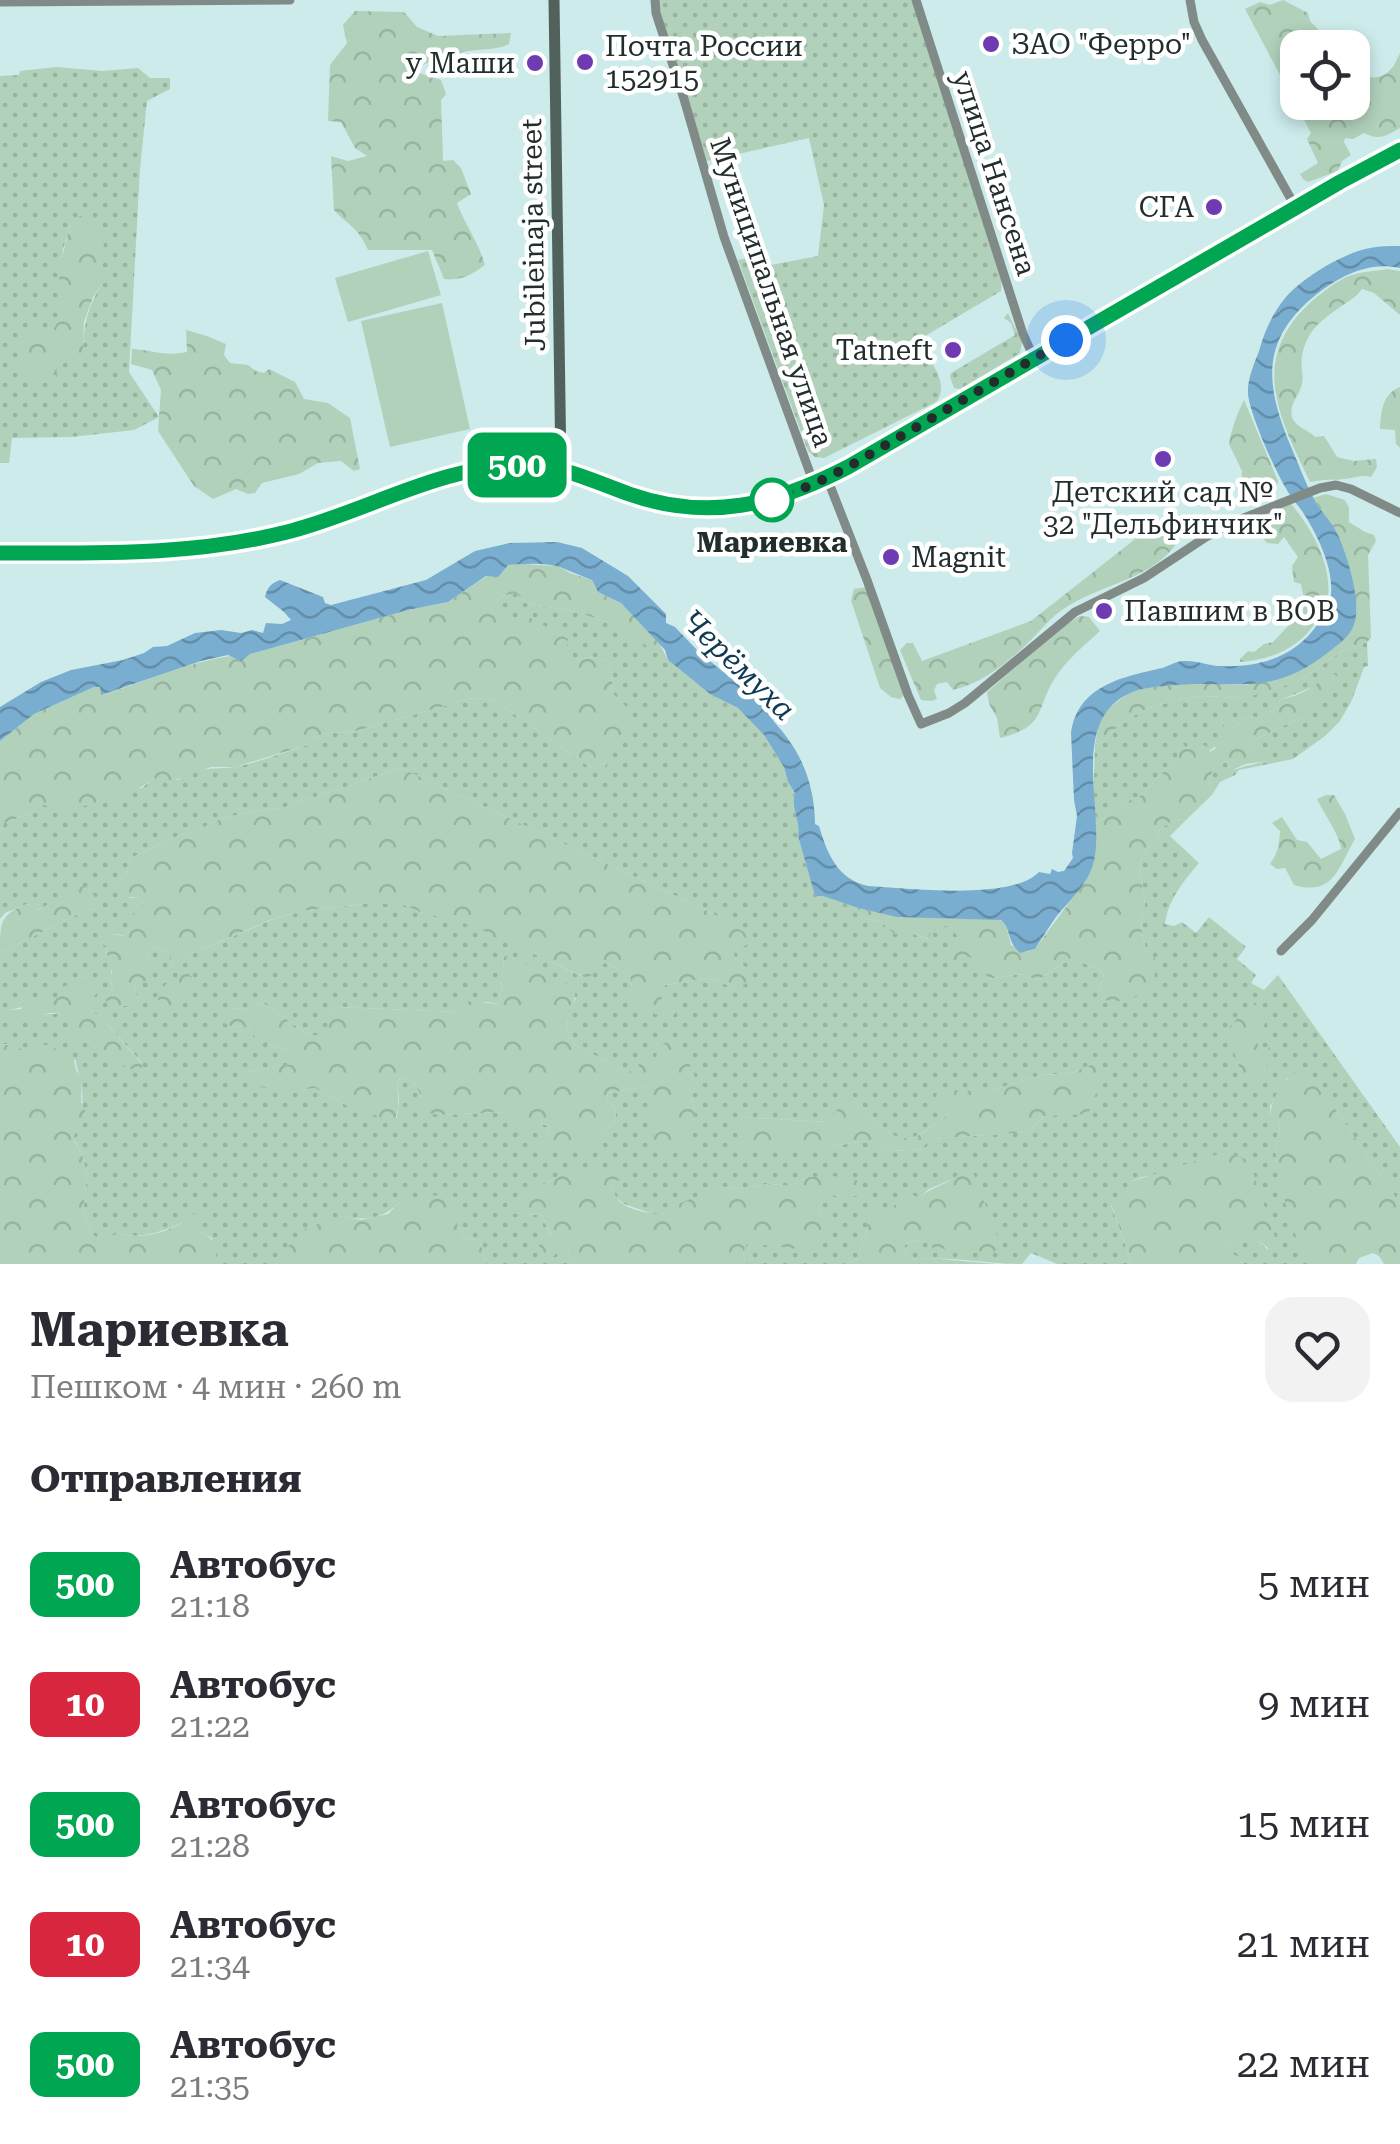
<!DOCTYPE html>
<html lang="ru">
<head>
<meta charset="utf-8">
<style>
  :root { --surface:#fff; --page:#f2f2f3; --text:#2b2b33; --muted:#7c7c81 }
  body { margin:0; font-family:"Roboto Serif",serif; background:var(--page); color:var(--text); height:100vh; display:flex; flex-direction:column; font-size:38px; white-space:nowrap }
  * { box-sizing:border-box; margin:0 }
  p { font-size:32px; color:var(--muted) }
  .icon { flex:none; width:55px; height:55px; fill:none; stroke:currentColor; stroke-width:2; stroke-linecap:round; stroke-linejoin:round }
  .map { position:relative; height:1264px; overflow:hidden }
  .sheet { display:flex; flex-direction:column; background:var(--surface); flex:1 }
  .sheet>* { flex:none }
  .badge { padding:0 20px; border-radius:15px; font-size:35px; line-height:65px }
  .buttons { position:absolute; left:1280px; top:30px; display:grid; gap:20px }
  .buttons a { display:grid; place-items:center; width:90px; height:90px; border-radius:20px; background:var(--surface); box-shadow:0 5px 15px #0003; font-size:50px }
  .you { position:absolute; width:50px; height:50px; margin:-25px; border:8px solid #fff; border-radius:50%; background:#1a73e8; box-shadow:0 0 0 15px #1a73e833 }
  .map>.badge { position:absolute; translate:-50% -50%; box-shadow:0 0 0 5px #fff }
  h2 { padding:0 30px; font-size:38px; line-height:90px }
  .round { display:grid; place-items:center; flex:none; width:105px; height:105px; border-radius:30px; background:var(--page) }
  .headline { display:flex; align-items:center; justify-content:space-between; height:170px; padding:0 30px }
  h1 { font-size:48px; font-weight:700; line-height:75px }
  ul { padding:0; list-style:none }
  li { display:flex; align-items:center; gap:30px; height:120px; padding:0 30px }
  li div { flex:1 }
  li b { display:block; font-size:38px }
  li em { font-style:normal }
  li .badge { min-width:110px; font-weight:700; text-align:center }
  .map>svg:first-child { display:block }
</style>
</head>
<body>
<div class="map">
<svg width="1400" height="1264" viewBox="0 0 1400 1264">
  <defs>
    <pattern id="grass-dots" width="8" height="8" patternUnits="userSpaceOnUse" patternTransform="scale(2.5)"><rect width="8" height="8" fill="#b1d1bb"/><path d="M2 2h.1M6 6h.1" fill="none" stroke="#98b4a1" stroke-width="1.8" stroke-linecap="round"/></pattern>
    <pattern id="forest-crowns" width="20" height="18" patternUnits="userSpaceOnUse" patternTransform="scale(2.5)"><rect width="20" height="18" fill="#b1d1bb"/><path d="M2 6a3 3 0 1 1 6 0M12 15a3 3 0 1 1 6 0" fill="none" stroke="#98b4a1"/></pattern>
    <pattern id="water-waves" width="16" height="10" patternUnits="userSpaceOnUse" patternTransform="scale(2.5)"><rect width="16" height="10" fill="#79aed0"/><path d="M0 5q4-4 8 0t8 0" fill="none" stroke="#638ea9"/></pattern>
  </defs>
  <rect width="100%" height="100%" fill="#cdebeb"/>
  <!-- grass -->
  <path fill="url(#grass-dots)" fill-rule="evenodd" d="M658 0H913L1002 277 1001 291 915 342 919 349 923 348C932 364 950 385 936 402L824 458 815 457 808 451 738 260 768 254 771 265 818 256 824 205 809 138 707 161 659 12Z
    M56 67 103 71 138 68 150 78H170V89L147 101 140 169 129 372 159 417 134 430 71 437 12 438 9 463H0V76L19 75 20 71ZM71 222 102 284C88 305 84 324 83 348L65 363 56 364 51 334 61 317 63 250Z
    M1008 313 1022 342 1020 353 960 389 954 388 950 377 951 373 1015 335 1011 323 1004 318Z
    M516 593 526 603 577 612 610 623 650 647 659 643 668 660 710 694 738 708 764 735 784 767 788 782 795 793C790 808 801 821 798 836L815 896H823L858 908V917L881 922 894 934H913L928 939 931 931 948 925 959 937V966L967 957 982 962 989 979 1022 974 1038 980 1071 958 1101 970 1104 976 1097 993 1147 954 1142 933 1141 919 1145 904 1139 867 1145 851 1158 839 1160 829 1174 820 1187 819 1170 836 1199 863C1183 882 1168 900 1165 924L1174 926 1182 922 1196 933 1209 917 1246 947 1237 959 1256 975 1251 983 1264 990 1278 975 1400 1147V1204L1338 1113 1287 1078 1270 1107 1271 1117 1280 1122C1280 1130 1276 1138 1276 1146 1273 1168 1297 1245 1309 1264H1243L1236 1256 1226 1250 1230 1242 1239 1239 1259 1241 1268 1250 1255 1181 1249 1161 1142 1177 1129 1182 1125 1197 1111 1205 1132 1264H1057L1031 1253 1022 1264C984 1264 947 1255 909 1260L904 1246 912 1240 927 1243 955 1178 929 1189 919 1198 888 1213 870 1215 865 1239 857 1259 845 1264H746L743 1253 747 1242 823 1218 818 1209 827 1193 841 1197 808 1177 789 1186 768 1184 738 1189 721 1187 668 1214 656 1215 624 1204 615 1197 612 1183 624 1173 565 1172 507 1206 510 1213 541 1215 551 1235 568 1249 571 1259 578 1264H486L480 1241 464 1237 457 1224 456 1212 399 1203C384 1218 366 1221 346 1217L275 1260V1264H213L216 1255 212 1238 200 1232 191 1218C169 1230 140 1241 118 1233L104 1242 94 1236 83 1212 87 1177 82 1154 74 1140V1135L85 1119C81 1105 83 1098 82 1085 81 1075 76 1070 76 1060L31 1048 19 1050 6 1044 0 1045V953L86 910 94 909 75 889 69 895 37 910 27 904 5 913 0 919V833L4 823 34 812 40 803 142 788 154 778 178 780C197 764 217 771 239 766 262 761 285 752 307 745 321 730 334 733 352 732L473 698 494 700 591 768 627 708 611 692 613 676 605 661 593 657 577 660 565 651 491 609 500 596ZM401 768 708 911 748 935 732 949 735 958 747 969 735 988 710 978 665 985 659 996 675 1013 670 1018 632 986 629 974 605 963 590 966 585 978 471 924 420 912 402 904H364L302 911 271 920 187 956 172 967 169 953 160 948 151 949 135 986 137 999 107 1004 106 1000 113 987 110 980C116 958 96 961 114 933L124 936 129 932 144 905 140 897 130 898 116 885 126 872 131 858 180 835 196 832 214 821 248 812 283 808ZM504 957 576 998C568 1016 562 1028 575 1045L627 1072 637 1071 656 1059 697 1082 692 1095 695 1122 653 1108 651 1092 644 1087 608 1093 607 1100 616 1109 615 1122 599 1135V1140L546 1137 549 1126 504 1112 440 1115 422 1099 414 1082 402 1077 397 1082 399 1099 397 1118 346 1105 315 1088 299 1090 248 1072 294 1064 289 1051C273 1045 255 1042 247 1026L231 1027 224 1022 234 1008 247 1010 263 1003 307 1034 328 1038 329 1013 336 1007 457 1012 486 1002 500 1004ZM57 998 88 1002 91 1012 100 1016 142 1063C116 1054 81 1047 72 1019L64 1013 38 1015 10 1010ZM1097 1062 1029 1132 931 1139 920 1149 894 1151 867 1140 830 1147 740 1117 827 1122 854 1097C869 1113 889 1145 914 1137 926 1132 939 1121 950 1113L939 1091H990L1042 1075 1072 1073Z
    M1367 642 1368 666 1364 667 1352 700 1340 721 1325 736 1293 759 1239 770 1235 775 1220 782 1212 795 1209 781 1214 767 1226 761 1232 770 1266 761 1254 751 1252 741 1302 717 1318 685 1280 700 1276 708 1258 719 1253 716 1243 720 1233 728 1222 721 1227 732C1215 750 1203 761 1183 745L1178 748 1177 757 1142 795 1119 805 1096 824 1093 803 1095 744 1103 742 1121 723 1146 709 1177 700 1202 696 1241 698 1299 681 1344 650Z"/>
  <!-- forest -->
  <path fill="url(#forest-crowns)" d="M1283 0 1308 13 1310 21 1336 47 1298 48V102H1352L1353 66C1362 78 1379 83 1391 69 1395 65 1397 59 1400 53V128C1386 136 1379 141 1364 133L1353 139 1345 138 1344 142 1351 155 1342 161 1338 171 1308 182 1304 180 1300 174 1318 163 1307 139 1311 133 1245 9 1260 2 1270 5Z
    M355 11 404 12 417 27 438 36 511 33 509 44C499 49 488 49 476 50 454 53 431 58 413 71L441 80 446 94 441 100 443 161 453 160 461 168 471 194 457 203C465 225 479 243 485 265 471 275 461 281 444 279L432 250H368C358 227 351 228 334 210L331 156 348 161 367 156 355 148 341 122 328 121 330 65 347 43 343 25Z
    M85 213 97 218 104 237 102 284 93 297 84 322 83 348 79 361 57 364 56 379 40 380 22 376 18 354 25 327H38L51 333 61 317C53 293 64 247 71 222Z
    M1387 269 1400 271V315L1374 293 1362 289 1357 295C1333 314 1307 323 1302 357 1300 367 1305 378 1301 387 1298 397 1289 405 1292 417 1295 427 1309 430 1315 437L1324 436 1337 457 1354 461 1376 459 1377 467 1371 477C1359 474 1356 478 1345 479 1330 480 1326 479 1310 482 1297 454 1281 425 1276 394 1268 351 1289 318 1322 293 1332 285 1343 277 1356 274 1366 271 1377 271 1387 269Z
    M186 330 207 336 226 344 224 355 230 363 248 365 256 371 264 373 269 369 295 382 304 399 328 403 350 418 360 469 354 471 341 461 318 463 299 474 262 483 255 493 248 494 236 489 213 499 194 486 158 431 161 390 152 370 131 364 132 349C154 350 164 357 187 352Z
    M1400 387V448L1396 444 1395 430 1380 429C1381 412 1382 394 1400 387Z
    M1244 400 1278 481 1275 493 1249 506 1241 497 1242 471 1229 444C1231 431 1238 411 1244 400Z
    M1326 494 1345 500 1349 508V522L1365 532 1374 535 1376 541 1368 555 1371 638 1367 642 1344 650 1299 681 1265 693 1241 698 1202 696 1177 700 1146 709 1121 723 1103 742 1095 744 1099 723 1106 710 1129 693 1144 688 1188 683 1247 685 1357 611 1354 592 1337 533 1313 498Z
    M1291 504C1311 527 1332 564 1328 597 1327 604 1322 611 1318 618 1301 648 1273 659 1240 662V659L1248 651 1254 652 1264 644 1273 642 1302 611 1304 599 1301 584 1294 582 1292 566 1298 557 1284 537 1278 544 1267 543 1256 531 1252 519Z
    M1164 529 1182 535C1157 580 1104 582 1065 608 1052 616 1042 629 1031 640 1008 662 984 683 953 690L947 682 937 684 934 690 937 699 932 701 921 700 900 650 907 643H913L922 661 1031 621 1144 532Z
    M524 564 558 566 570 573 592 580 598 592 621 603 659 643 650 648 610 623 577 612 526 603 516 593 500 596 491 609 511 620 529 617 568 639 566 651 577 660 594 657 605 661 613 676 611 692 627 708 631 721 605 767 591 768 494 700 473 698 352 732C334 733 321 730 307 745L235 767H211L167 783 154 778C128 800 73 814 40 804L34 812 4 823 0 833V741L34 714 94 687H100L102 695C151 680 198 657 250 654L408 610 448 602 487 576 507 565Z
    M867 587 905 694 900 699 891 697 880 688 851 600 854 589Z
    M1080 616 1089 617 1100 631C1085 645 1066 660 1055 678 1034 712 1047 726 1000 738L997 718 989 704 987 692 1065 625Z
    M1333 673 1343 681 1302 717 1252 741 1254 751 1267 755 1266 761 1246 764 1232 770 1226 761 1214 767 1209 781 1212 795 1187 819 1174 820 1160 829 1158 839 1145 851 1139 867 1145 904 1141 919 1142 933 1147 954 1155 958 1154 990 1120 1001 1097 1000V993L1104 976 1101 970 1071 958 1038 980 1022 974 988 979 982 963 968 957 959 966 948 965 944 958 945 948 958 945 959 938 948 925 931 931 929 939 913 934H894L881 922 858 917V908C896 917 932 919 971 918 981 918 996 916 1003 922 1008 927 1009 938 1011 945L1026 952 1035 949 1085 881 1093 865 1096 824 1119 805 1142 795 1177 757 1178 748 1183 744 1188 749 1205 745 1210 752 1215 749 1217 740 1226 732 1222 720 1226 718 1233 728 1243 720 1253 716 1258 719 1276 708 1280 700C1291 697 1303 693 1312 687 1321 682 1323 676 1333 673Z
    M401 768 708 911 749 935 747 945 732 949 735 958 747 969 748 983 735 988 710 978 665 985 660 996 675 1013 670 1018 652 1013 623 997 624 991 632 985 629 974 605 963 591 966 592 975 586 978 471 925 420 912 402 904H364L302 911 270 920 187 956 179 966 172 967 169 953 160 948 151 949 147 958 154 969 151 978 135 986 137 999 134 1005 117 1007 107 1004 106 1000 113 987 110 979 112 971 108 965 106 946 102 944 101 940C110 932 114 934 124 936L129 932V919L144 905 140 897H121L116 885 126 872 131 858 180 835 196 832 214 821 248 812 283 808Z
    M1326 795H1334L1345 814 1355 839C1339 865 1335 897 1294 885L1285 868 1277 869 1270 864C1278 853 1279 845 1280 831L1272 823 1282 817 1297 840 1307 842 1321 859 1341 849C1340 835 1324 814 1317 799Z
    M81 886 89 889 95 897 94 909 86 910 0 953C0 921 0 915 27 904L38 910Z
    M509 955 575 988C577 1012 557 1020 575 1045L627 1072 637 1070 640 1061C654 1063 656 1059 660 1045L669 1042 678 1046 689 1063 697 1082 692 1095 695 1122 690 1146 681 1153H659L654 1143 651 1093 644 1087 608 1093 607 1100 616 1109 615 1122 599 1135V1140L606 1149 604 1153 539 1148 538 1141 546 1137 549 1126 541 1123 533 1132 522 1136C511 1131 507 1123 503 1112L440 1115 422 1112 419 1107 422 1098 414 1082 402 1077 397 1082C398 1094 400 1112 394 1122L346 1105 315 1088 299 1090 259 1087 247 1077 248 1072 293 1064 289 1051C273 1045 255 1042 247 1026L232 1027 223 1022 224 1013 234 1008 247 1010 263 1003 307 1034 327 1037 329 1013 336 1007 457 1012 461 1001 500 1004 504 957Z
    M188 973 192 978 181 1000 165 1008 158 1005C157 986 172 978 188 973Z
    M86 983 98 987V992L89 1002 91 1012 100 1016 142 1064V1069L138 1072 93 1052V1045L88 1040 78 1043 69 1038 73 1025 72 1019C48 1001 33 1029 8 1015L10 1010 21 1009 23 1004 41 996 57 997 64 986Z
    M1254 1002C1274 1014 1266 1023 1256 1038L1259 1048 1269 1047 1271 1051 1270 1061 1259 1077 1243 1079 1227 1030 1249 1005Z
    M37 1042 73 1055 76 1070 82 1078 81 1102 85 1110V1119L74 1135V1141L82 1154 87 1177 83 1212 94 1236 104 1242 118 1233C144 1242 182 1229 200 1208H203L199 1224 201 1227 200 1232C215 1239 220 1247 213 1264H0V1045C16 1042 20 1058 37 1042Z
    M1097 1062 1105 1070 1088 1114 1044 1116 1029 1132 932 1139 920 1149 894 1151 867 1140 830 1147 737 1149 739 1117 827 1122 848 1097H854C869 1113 889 1145 914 1137 926 1133 938 1121 949 1114L935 1098 939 1090 990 1091 1042 1075 1072 1073Z
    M1295 1072H1305L1338 1113 1400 1204V1264H1384L1379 1256 1373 1253 1359 1258 1356 1264H1309C1296 1245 1273 1169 1276 1146 1276 1138 1280 1131 1280 1122L1271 1118C1269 1101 1282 1082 1295 1072Z
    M1228 1151 1249 1161 1276 1240 1273 1252 1259 1241C1247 1243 1240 1239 1230 1242L1226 1250 1236 1256 1243 1264H1132L1111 1204 1112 1199 1125 1197 1129 1182Z
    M619 1171 625 1173 621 1179 612 1184C614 1190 614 1195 618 1200 628 1211 654 1215 668 1214L678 1204 721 1187 738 1189 768 1184 789 1186 808 1177 853 1176 859 1183 858 1196 841 1197 827 1194 818 1209 823 1218 831 1226 830 1234 815 1251 747 1243 743 1253 746 1264H578L571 1259 568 1249 564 1247 549 1260 541 1257 539 1245 551 1234 541 1215 509 1213 507 1206 565 1172Z
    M960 1172H973L1001 1247 993 1252 933 1248 927 1243 912 1240 904 1246 909 1260 929 1258 996 1264H845L857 1259 865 1239 870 1215 878 1211 888 1213 900 1199 913 1195 919 1198C932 1186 951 1184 960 1172Z
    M449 1194 459 1199 457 1224 464 1237 480 1241 486 1264H275V1260L307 1227 346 1217 361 1220 388 1214 399 1203 413 1198Z"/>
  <!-- pitch -->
  <path fill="#b1d1bb" d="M428 251 441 295 348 322 335 278Z
    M442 303 470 429 390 447 361 321Z"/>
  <!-- water -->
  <path fill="url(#water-waves)" d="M1400 246V268C1369 261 1340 276 1317 294 1259 340 1265 386 1292 449 1299 465 1305 482 1313 497 1320 511 1332 522 1338 535 1347 555 1359 595 1356 616 1354 633 1343 641 1330 651 1269 700 1234 678 1165 686 1153 687 1140 688 1128 694 1069 723 1105 810 1094 861 1089 883 1070 900 1056 917 1049 927 1042 938 1035 949L1020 953C1006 940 1012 930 1001 920L897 917 858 908 823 896H815L798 836C801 821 790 808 795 793L788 782 784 767 764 735 738 708 710 694 668 660 665 650 621 603 598 592 592 580C581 576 570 571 560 567 545 562 523 564 508 565L498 577 486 576 448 602 408 610 250 654 241 661 228 655 201 661 101 695 100 687H94L34 714 0 741V707L41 682 71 670 123 660 144 653 153 647 167 646 195 633 221 630 241 633 252 630 263 633 266 623 282 624 291 620 284 612 265 597C267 588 271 583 280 580L323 597 325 603 331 605 426 580 475 551 510 543 557 542 582 548 628 576 666 614V623L675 627 698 651 763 705C769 718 780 727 788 739 806 763 815 794 815 824L819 826C827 853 837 879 868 886 907 888 1012 901 1039 872L1050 874 1052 869 1058 872 1064 871 1073 858 1072 853 1077 816 1074 800 1071 733C1078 685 1123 677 1162 668 1169 666 1176 661 1184 661 1196 660 1209 666 1221 666 1261 668 1297 656 1319 622 1323 616 1328 610 1330 602 1336 573 1320 541 1306 517 1301 508 1293 501 1288 492 1276 473 1250 415 1248 394 1247 380 1254 364 1259 351 1265 330 1272 314 1286 297 1304 277 1343 253 1370 248 1380 246 1390 246 1400 246Z"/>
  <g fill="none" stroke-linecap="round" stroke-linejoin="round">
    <!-- street -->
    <path stroke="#808b88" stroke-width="9" d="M655 0 656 13 684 99 724 237 814 484
      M916 0 1023 334 1034 358
      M1190 0 1194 22 1202 40 1296 208
      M0 2 290 0
      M827 478 867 580 908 695 921 724 949 713 965 703 1075 612 1144 578 1206 537 1231 523 1320 488 1336 485 1351 489 1400 513
      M1281 951 1312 920 1400 812"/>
    <!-- secondary -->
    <path stroke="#51625d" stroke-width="11" d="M554 0 561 469"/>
    <!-- primary -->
    <path stroke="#30443f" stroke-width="12" d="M0 553C97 552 193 556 287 532 370 512 447 461 535 465 568 467 598 483 629 494 709 522 774 505 847 467L1400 150"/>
  </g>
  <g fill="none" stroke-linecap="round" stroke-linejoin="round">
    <defs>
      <path id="line" d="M0 553C96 553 193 556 287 532 367 512 442 464 527 465 564 466 595 482 629 494 709 522 774 505 848 467L1340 182 1400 150"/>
    </defs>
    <!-- line casing -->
    <use href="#line" stroke="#fff" stroke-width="22"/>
    <!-- line -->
    <use href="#line" stroke="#00a651" stroke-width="15"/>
    <!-- walk -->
    <path stroke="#222e2e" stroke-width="10" stroke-dasharray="0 18" d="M772 500 814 484 848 467 1066 340"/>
  </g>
  <!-- markers -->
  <g fill="#6e3bb2" stroke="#fff" stroke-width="4">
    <circle cx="991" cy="44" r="10"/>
    <circle cx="585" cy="62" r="10"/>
    <circle cx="535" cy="63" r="10"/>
    <circle cx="1214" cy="207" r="10"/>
    <circle cx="953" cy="350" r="10"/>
    <circle cx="1163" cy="459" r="10"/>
    <circle cx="891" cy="557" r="10"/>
    <circle cx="1104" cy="611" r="10"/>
  </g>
  <circle fill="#fff" stroke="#00a651" stroke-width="5" cx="772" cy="500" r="20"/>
  <g text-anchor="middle" stroke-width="9" stroke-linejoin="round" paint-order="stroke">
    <!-- poi labels -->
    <g font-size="28" fill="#222e2e" stroke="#fff" text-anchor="start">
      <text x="1011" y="54">ЗАО "Ферро"</text>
      <text x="605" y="56">Почта России<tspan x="605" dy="32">152915</tspan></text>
      <text x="515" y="73" text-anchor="end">у Маши</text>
      <text x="1194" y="217" text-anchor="end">СГА</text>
      <text x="933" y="360" text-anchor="end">Tatneft</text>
      <text x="1163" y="502" text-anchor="middle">Детский сад №<tspan x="1163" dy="32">32 "Дельфинчик"</tspan></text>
      <text x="911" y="567">Magnit</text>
      <text x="1124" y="621">Павшим в ВОВ</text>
    </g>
    <!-- street labels -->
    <g font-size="28" fill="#222e2e" stroke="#fff">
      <text transform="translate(995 173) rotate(72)" y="10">улица Нансена</text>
      <text transform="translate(533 235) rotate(-91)" y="10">Jubileinaja street</text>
      <text transform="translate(772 292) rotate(71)" y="10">Муниципальная улица</text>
    </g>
    <!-- stop labels -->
    <g font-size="28" font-weight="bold" fill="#222e2e" stroke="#fff">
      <text x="772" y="552">Мариевка</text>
    </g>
    <!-- water labels -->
    <g font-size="30" font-style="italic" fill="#0f3a53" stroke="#fff">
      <text transform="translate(738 665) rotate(44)" y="10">Черёмуха</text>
    </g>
  </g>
</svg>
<div class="buttons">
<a><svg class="icon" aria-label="locate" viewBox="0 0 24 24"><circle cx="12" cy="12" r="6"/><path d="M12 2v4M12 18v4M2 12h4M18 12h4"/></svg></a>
</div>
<div class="you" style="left:1066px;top:340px"></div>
<b class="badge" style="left:517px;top:465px;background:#00a651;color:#fff">500</b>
</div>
<section class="sheet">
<div class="headline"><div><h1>Мариевка</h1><p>Пешком · 4 мин · 260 m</p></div><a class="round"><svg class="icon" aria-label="heart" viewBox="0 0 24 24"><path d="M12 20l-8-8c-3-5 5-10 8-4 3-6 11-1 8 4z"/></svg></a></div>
<h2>Отправления</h2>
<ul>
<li><span class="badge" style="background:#00a651;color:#fff">500</span><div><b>Автобус</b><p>21:18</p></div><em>5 мин</em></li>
<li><span class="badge" style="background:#d7263d;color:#fff">10</span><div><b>Автобус</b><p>21:22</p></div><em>9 мин</em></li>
<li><span class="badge" style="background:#00a651;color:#fff">500</span><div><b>Автобус</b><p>21:28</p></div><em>15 мин</em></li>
<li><span class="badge" style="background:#d7263d;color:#fff">10</span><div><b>Автобус</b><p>21:34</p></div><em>21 мин</em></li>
<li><span class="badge" style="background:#00a651;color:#fff">500</span><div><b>Автобус</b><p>21:35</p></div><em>22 мин</em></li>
</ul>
</section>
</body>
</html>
